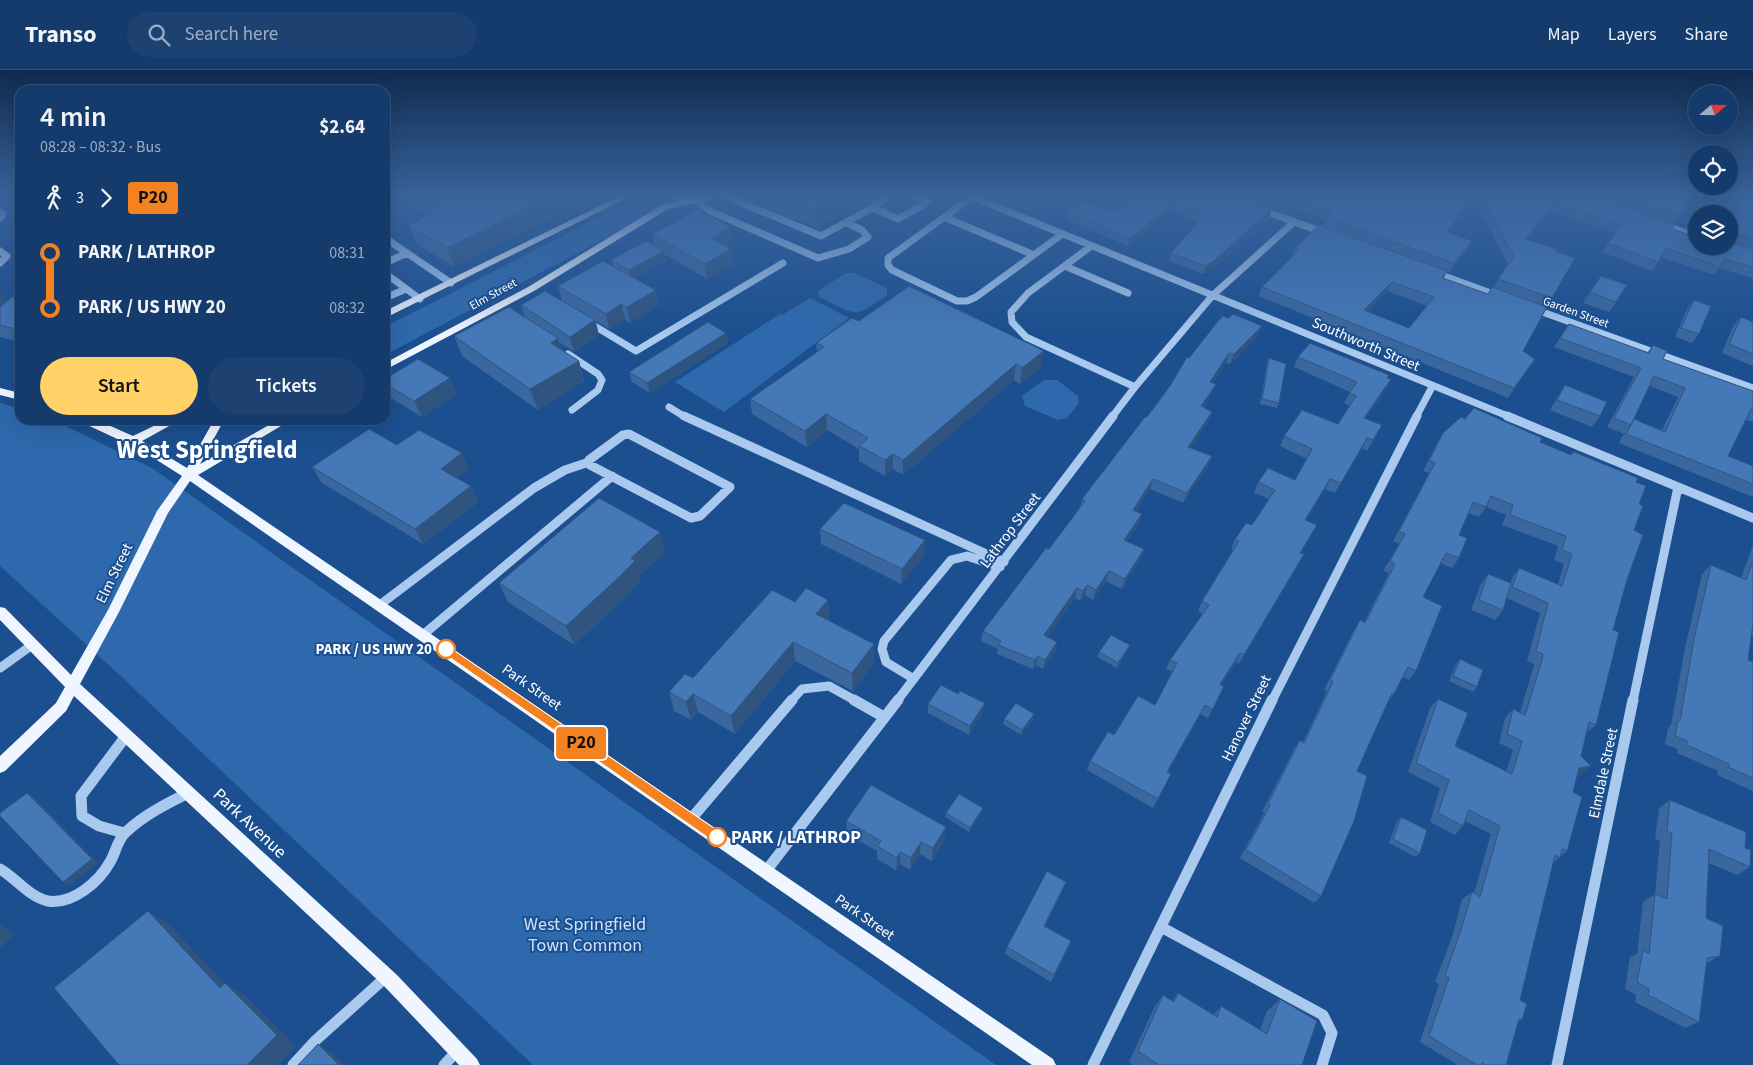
<!DOCTYPE html>
<html lang="en">
<head>
<meta charset="utf-8">
<style>
  :root { --surface:#143b6b; --page:#1d4271; --text:#f1f3f6; --muted:#9dadc1; --line:#33557e; --accent:#ffd166 }
  body { margin:0; font-family:"Source Sans 3",sans-serif; background:var(--page); color:var(--text); height:100vh; display:flex; flex-direction:column; font-size:19px; white-space:nowrap }
  * { box-sizing:border-box; margin:0 }
  p { font-size:16px; color:var(--muted) }
  .icon { flex:none; width:28px; height:28px; fill:none; stroke:currentColor; stroke-width:2; stroke-linecap:round; stroke-linejoin:round }
  .map { position:relative; flex:1; overflow:hidden }
  .details { position:absolute; left:15px; top:15px; width:375px; height:340px; display:flex; flex-direction:column; background:var(--surface); border-radius:15px; box-shadow:0 5px 20px #0002,0 0 0 1px var(--line) }
  .details>* { flex:none }
  .badge { padding:0 10px; border-radius:4px; font-size:18px; line-height:32px }
  .needle { width:32px; rotate:70deg }
  .buttons { position:absolute; left:1688px; top:15px; display:grid; gap:10px }
  .buttons a { display:grid; place-items:center; width:50px; height:50px; border-radius:50%; background:var(--surface); box-shadow:0 5px 20px #0002,0 0 0 1px var(--line); font-size:25px }
  .map>.badge { position:absolute; translate:-50% -50%; box-shadow:0 0 0 2px #fff }
  .legs { display:flex; align-items:center; gap:8px; height:55px; padding:0 25px; font-size:16px }
  .legs p { margin-inline-start:auto }
  .summary { display:flex; align-items:center; justify-content:space-between; height:85px; padding:0 25px }
  h1 { font-size:28px; font-weight:600; line-height:38px }
  .cta { display:flex; gap:10px; margin-top:auto; padding:10px 25px }
  .cta a { flex:1; height:58px; border-radius:30px; background:var(--accent); color:#111; font-size:20px; font-weight:600; line-height:58px; text-align:center }
  .cta a+a { background:var(--page); color:var(--text) }
  ul { padding:0 25px; list-style:none }
  li { display:flex; align-items:center; gap:18px; height:55px; font-size:19px }
  li i { display:grid; place-items:center; width:8px; height:100%; margin:0 6px; background:currentColor }
  li i::after { content:''; width:12px; height:12px; margin:-6px; border:4px solid; border-radius:50%; background:var(--surface) }
  li p { margin-inline-start:auto }
  li:first-child i { background:linear-gradient(#0000 50%,currentColor 0) }
  li:last-child i { background:linear-gradient(currentColor 50%,#0000 0) }
  header { display:flex; align-items:center; gap:30px; box-sizing:border-box; height:70px; padding:0 25px; background:var(--surface); border-bottom:1px solid var(--line) }
  header strong { font-size:24px }
  nav { display:flex; gap:28px; margin-inline-start:auto; font-size:18px }
  .search { width:350px; height:45px; background:var(--page); display:flex; align-items:center; gap:12px; box-sizing:border-box; padding:0 18px; border-radius:28px; color:var(--muted); font-size:19px }
  .map>svg:first-child { display:block }
</style>
</head>
<body>
<header>
<strong>Transo</strong>
<div class="search"><svg class="icon" aria-label="search" viewBox="0 0 24 24"><circle cx="10" cy="10" r="6"/><path d="M15 15l6 6"/></svg>Search here</div>
<nav><a>Map</a><a>Layers</a><a>Share</a></nav>
</header>
<div class="map">
<svg width="1753" height="995" viewBox="0 0 1753 995">
  <rect width="100%" height="100%" fill="#1b4f8f"/>
  <!-- green -->
  <path fill="#2e69ad" d="M643 125H695L589 177 385 285V257Z
    M846 203H855L887 218V225C852 250 857 245 819 227L818 221Z
    M810 228 849 248 724 342 675 312 780 244 782 245Z
    M1044 310H1057L1078 326 1079 333 1067 348 1058 350 1025 336 1022 326Z
    M0 333 20 339V350H53L152 398 996 995H533L124 609 0 496Z"/>
  <g fill="none" stroke-linecap="round" stroke-linejoin="round">
    <!-- minor-far2 -->
    <path stroke="#a9c9ee" stroke-width="7" d="M723 125 821 166 870 139H876L898 149 928 132
      M913 125 928 132
      M968 125 1510 347
      M972 127 888 188V195L892 200 957 231H967L976 227 1061 165
      M695 130 710 141 818 188 849 179 868 167 862 160 847 153
      M870 139 891 125
      M1259 139 1325 163
      M0 142 3 144 0 148
      M944 147 1034 185
      M1663 155 1696 166
      M385 168 451 213
      M1090 177 1028 223 1011 242 1012 252 1026 267 1135 317
      M0 181 7 186 0 193
      M385 193 407 183
      M1065 196 1128 223
      M1433 202 1499 226
      M385 203 420 229
      M385 228 406 219
      M1534 239 1753 318
      M588 252 636 281 783 193
      M568 284 598 304 602 310 598 320 572 340
      M669 337 685 347
      M1112 347 1135 317 1213 225 1294 152
      M1416 347 1432 317"/>
    <!-- minor-far1 -->
    <path stroke="#a9c9ee" stroke-width="9" d="M684 346 1004 492
      M1507 346 1753 448
      M629 364 730 417 700 446 691 448 590 395 589 390 623 365Z
      M381 534 534 418 565 400 589 392
      M424 564 612 406
      M0 598 32 575
      M914 609 886 592 882 579 884 571 951 490 967 486 1000 497
      M791 631 802 619 829 616 856 631
      M897 631 1113 346
      M1272 631 1417 346
      M1633 631 1678 417"/>
    <!-- minor -->
    <path stroke="#a9c9ee" stroke-width="11" d="M854 630 884 647
      M691 749 792 630
      M124 763 99 756 82 746 81 726 126 666
      M0 799C16 808 29 827 48 831 72 835 99 812 110 792 116 782 117 770 126 762 144 745 166 734 188 723
      M766 801 898 630
      M1161 857 1323 945 1332 963 1322 995
      M293 995 316 970 386 907
      M444 995 457 981
      M1093 995 1272 630
      M1557 995 1633 630"/>
    <!-- major -->
    <path fill="#f0f6ff" fill-rule="evenodd" d="M622 125H633L385 248V241Z
      M666 125 693 127 721 125 714 129 668 139 534 221 385 300V293L528 217 662 135 679 131Z
      M0 318 20 323V330L0 325Z
      M82 350H97L133 366 166 350H180L142 371 187 398 214 350H224L200 394 278 350H291L198 405 1053 989 1056 995H1032L190 411 168 443 119 542 80 614 397 905 477 989 480 995H459L385 917 74 626 66 641 5 701 0 703V686L56 633 65 617 0 550V537L5 538 71 605 108 540 157 441 182 406 141 380 83 353Z"/>
  </g>
  <!-- wall -->
  <path fill="#3a679d" fill-rule="evenodd" d="M397 125H597L454 197 417 174 409 155 430 145Z
    M743 125H854L837 137V144L817 158 743 127Z
    M1013 125H1058L1042 138Z
    M1134 125 1271 139 1269 148 1213 199 1203 204 1169 191 1171 183 1199 151 1171 141 1128 176 1067 150 1068 142 1113 141Z
    M1239 125H1293L1277 140Z
    M1473 125 1470 132 1448 163 1467 179 1449 202 1323 156 1326 150 1295 138 1298 129 1353 131Z
    M1480 125 1501 132 1586 125 1672 159 1696 176H1729V158L1734 145 1722 141 1725 133 1700 125H1753V208L1719 198 1714 205 1661 187 1652 201 1602 182 1608 173 1616 163 1549 141 1527 169 1555 181 1552 228 1523 281 1535 289 1508 328 1259 226 1262 217 1292 187 1295 178 1447 201 1444 208 1488 224 1493 218 1508 194 1476 134ZM1387 221 1427 236 1409 258 1368 242Z
    M1588 125H1691L1674 153Z
    M730 157 732 172 726 176 731 179 733 194 707 209 664 184 665 191 635 208 659 235 630 253 625 249 609 259 596 251 599 266 574 282 559 272 562 280 579 291 584 311 538 340 462 286 454 266 525 247 521 235 562 231 558 216 613 196 611 190 655 176 652 164Z
    M1601 206 1616 232 1609 242 1583 233Z
    M0 224 6 232 20 229V272L0 267Z
    M1694 230 1699 264 1692 273 1675 267 1687 239Z
    M1741 247 1753 252V296L1722 283 1733 256Z
    M1229 248 1262 256 1258 266 1230 294 1226 293 1213 313 1216 314 1212 324 1204 337 1212 342 1208 352 1191 378 1212 386 1208 396 1183 433 1150 419 1136 441 1139 454 1127 471 1144 479 1141 488 1122 519 1106 511 1093 530 1085 525 1080 531 1075 528 1047 567 1057 572 1055 581 1043 599 1036 595 1033 599 997 584 998 579 981 571 983 561 1049 479 1080 437 1082 429 1147 347 1170 316 1189 288Z
    M1569 254 1647 283 1653 275 1663 289 1753 321V352L1746 350 1728 386 1753 396V427L1619 373 1624 363V364L1607 357 1634 307 1554 277ZM1650 316 1678 327 1662 360 1633 350Z
    M726 263 728 273 650 323 632 312 629 302Z
    M816 273 1041 297 1020 314 1014 310 903 405 893 399 885 406 859 391V379L827 360 807 377 752 344 750 329 817 282Z
    M1298 287 1389 305 1388 308 1391 309 1386 320 1366 348 1377 365 1367 381 1362 378 1335 423 1325 419 1306 450 1311 465 1301 483 1299 494 1239 594 1236 592 1221 615 1224 616 1208 648 1200 644 1168 702 1167 713 1153 738 1087 700 1090 691 1114 665 1155 635 1173 602 1166 599 1170 590 1203 544 1198 541 1202 531 1233 480 1231 479 1235 469 1252 455 1269 429 1254 423 1258 412 1295 410 1307 389 1280 376 1284 366 1338 354 1350 336 1344 333 1350 322 1294 297Z
    M1269 288 1279 333 1277 338 1260 334 1267 293Z
    M450 308 457 324 422 347 389 327 385 319V309Z
    M1565 315 1600 346 1592 357 1550 340 1558 326Z
    M1465 349 1540 372 1571 385 1574 382 1636 412 1639 434 1634 460 1627 510 1613 560 1596 655 1586 663 1581 686 1591 696 1581 704 1577 705 1573 722 1567 781 1553 793 1520 930 1522 950 1518 952 1506 995H1458L1420 972 1439 914 1435 912 1453 864 1462 829 1472 822 1474 823 1491 764 1465 751 1463 756 1455 765 1430 752 1440 718 1408 702 1430 638 1438 629 1455 676 1506 702 1513 680 1499 673 1505 648 1513 639 1520 642 1533 599 1534 594 1527 591 1540 543 1507 528 1503 540 1495 550 1471 540 1481 514 1488 504 1510 513 1512 508 1519 498 1558 514 1564 494 1554 490 1558 476 1502 455 1506 445 1486 437 1479 447 1469 443 1459 465V488L1452 498 1440 493 1423 527 1416 601 1409 610 1402 607 1394 624 1387 633 1357 701 1321 826 1314 833 1240 788 1264 743 1262 742 1294 679 1300 670 1303 672 1327 621 1324 620 1354 560 1360 550 1364 552 1389 503 1383 501 1399 474 1393 471 1429 403 1423 401 1437 373 1443 363Z
    M397 375 469 399 456 408 471 416 478 432 423 474 322 413 312 397Z
    M820 459 924 485 901 514 821 474Z
    M1753 475V566L1751 565 1748 590 1753 592V721L1717 705 1718 701 1677 683V679L1665 674 1668 658 1671 655 1685 578 1702 504 1711 495 1741 508Z
    M665 482 639 506 641 510 626 527 574 575 508 532 499 513Z
    M828 530 829 549 828 551 874 574V593L853 621 795 591 735 664 698 642 691 650 674 641 669 622 693 608 795 532Z
    M1128 580 1117 598 1097 587 1099 582Z
    M1460 589 1477 617 1473 622 1449 611 1456 594Z
    M928 634 983 642 969 665 928 643Z
    M1004 649H1033L1021 665 1003 654Z
    M1670 730 1745 778 1750 797 1737 805 1709 793 1706 848 1720 886 1707 893 1699 952 1685 958 1635 932 1636 925 1625 919 1630 887 1637 884 1643 832 1655 824 1660 771 1655 769 1659 738Z
    M982 742 969 762 945 747 946 743Z
    M1401 747 1420 783 1415 787 1389 773 1397 751Z
    M846 751 945 769 932 791 920 784 910 800 900 794 896 800 877 789V781L847 764Z
    M1063 819 1045 856 1071 871 1051 912 1005 884 1007 877Z
    M1178 923 1213 945 1221 936 1260 960 1267 941 1280 929 1302 995H1133L1129 992 1154 938 1163 925 1172 931Z"/>
  <!-- shaded-wall -->
  <path fill="#305480" d="M553 125H597L454 197 447 178Z
    M830 125H854L837 137V144L817 158 816 138Z
    M1049 125H1058L1042 138 1043 130Z
    M1287 125H1293L1277 140 1280 131Z
    M1473 125 1470 132 1442 171 1447 162Z
    M1173 133 1171 141 1128 176 1130 168Z
    M1554 133 1549 141 1520 178 1525 169Z
    M1271 139 1269 148 1213 199 1203 204 1206 196Z
    M730 157 732 172 713 183 711 168Z
    M1472 171 1467 179 1449 202 1454 193Z
    M731 179 733 194 707 209 705 194Z
    M664 181 665 191 631 210 629 200Z
    M1392 212 1387 221 1360 250 1364 240Z
    M656 220 659 235 630 253 627 237Z
    M0 224 12 239 0 250Z
    M621 234 625 249 609 259 606 244Z
    M595 250 599 266 574 282 570 267Z
    M1262 256 1258 266 1230 294 1234 284Z
    M726 263 728 273 650 323 647 313Z
    M558 268 564 288 551 273Z
    M1044 281 1041 297 1020 314 1022 298Z
    M1229 283 1226 293 1207 322 1210 312Z
    M1535 289 1529 298 1508 328 1514 318Z
    M579 291 584 311 538 340 530 319Z
    M1016 294 1014 310 903 405V390Z
    M450 308 457 324 422 347 414 331Z
    M1391 309 1386 320 1359 358 1364 348Z
    M1216 314 1212 324 1198 346 1201 336Z
    M1212 342 1208 352 1185 387 1188 377Z
    M826 344 827 360 807 377 805 361Z
    M1382 355 1377 365 1367 381 1373 370Z
    M1367 368 1362 378 1335 423 1341 413Z
    M462 383 469 399 448 414 441 399Z
    M893 384V399L885 406V390Z
    M1212 386 1208 396 1183 433 1187 423Z
    M1153 409 1150 419 1130 450 1133 440Z
    M1330 409 1325 419 1300 460 1305 450Z
    M471 416 478 432 423 474 415 459Z
    M1142 444 1139 454 1121 479 1124 470Z
    M660 462 665 482 639 506 641 510 626 527 574 575 566 556 631 488Z
    M925 470 924 485 901 514 902 499Z
    M1144 479 1141 488 1122 519 1125 509Z
    M1304 484 1299 494 1239 594 1244 585Z
    M1109 501 1106 511 1093 530 1096 520Z
    M1087 515 1085 525 1080 531 1083 521Z
    M1077 518 1075 528 1042 575 1044 565Z
    M828 530 829 549 817 564 816 544Z
    M793 572 795 591 735 664 731 646Z
    M1057 572 1055 581 1043 599 1045 590Z
    M874 574V593L853 621 852 603Z
    M1130 575 1128 580 1117 598 1118 593Z
    M1240 583 1236 592 1215 624 1220 614Z
    M1038 586 1036 595 1033 599 1035 590Z
    M693 624 698 642 691 650 686 632Z
    M985 633 983 642 969 665 970 656Z
    M1205 635 1200 644 1163 711 1167 702Z
    M1034 644 1033 649 1021 665 1022 660Z
    M1591 696 1581 704 1569 707 1579 698Z
    M27 723 34 727 98 793 69 816 63 812Z
    M983 738 982 742 969 762 970 758Z
    M946 757 945 769 932 791 933 778Z
    M921 772 920 784 910 800 911 788Z
    M900 782V794L896 800 897 788Z
    M1066 812 1063 819 1041 863 1044 856Z
    M148 841 169 854 240 930 220 918Z
    M0 854 15 864 0 878Z
    M225 913 244 925 296 976 277 995H247Z
    M318 974 332 983 345 995H339Z"/>
  <!-- building -->
  <path fill="#4478b7" stroke="#305480" fill-rule="evenodd" d="M421 125H553L447 178 409 155 443 139Z
    M783 125H835L816 138Z
    M1032 125H1049L1043 130Z
    M1134 125H1232L1271 139 1215 190 1206 196 1171 183 1205 144 1173 133 1130 168 1068 142 1082 131 1113 141Z
    M1263 125H1287L1280 131Z
    M1302 125H1337L1353 131 1358 125H1473L1447 162 1472 171 1454 193 1327 148 1332 142 1298 129Z
    M1480 125 1501 132 1506 125H1586L1675 154 1672 159 1696 167V176H1729V164L1741 136 1728 132 1731 125H1753V168L1734 162 1729 166 1733 172 1753 179V197L1725 189 1720 197 1666 178 1658 192 1608 173 1623 155 1554 133 1525 169 1557 179 1555 181 1575 188 1552 228 1498 209 1514 186Z
    M1620 125H1691L1680 145Z
    M698 140 730 157 711 168 731 179 705 194 652 164Z
    M1319 155 1447 201 1442 208 1488 224 1492 217 1547 237 1523 281 1535 289 1514 318 1262 217 1299 180 1295 178ZM1392 212 1434 227 1409 258 1364 240Z
    M646 171 664 181 629 200 611 190Z
    M603 191 656 220 627 237 621 234 606 244 558 216Z
    M1601 206 1627 215 1616 232 1590 222Z
    M909 216 1044 281 1022 298 1016 294 903 390 893 384 885 390 859 376 868 368 826 344 805 361 750 329 824 277 816 273 852 248 859 251Z
    M545 221 595 250 570 267 521 235Z
    M12 227 20 229V260L0 255V237Z
    M1694 230 1711 236 1699 264 1681 258Z
    M509 237 558 268 551 273 579 291 530 319 454 266Z
    M1233 244 1262 256 1234 284 1229 283 1210 312 1216 314 1201 336 1212 342 1188 377 1212 386 1187 423 1153 409 1133 440 1142 444 1124 470 1144 479 1125 509 1109 501 1096 520 1087 515 1083 521 1077 518 1044 565 1057 572 1045 590 1038 586 1035 590 998 575 1001 571 983 561 1046 478 1049 479 1085 431 1082 429 1145 347H1147L1170 316 1187 287 1189 288 1218 251 1223 246 1229 248Z
    M1741 247 1753 252V284L1729 274Z
    M708 252 726 263 647 313 629 302Z
    M1569 254 1649 283 1653 275 1667 281 1663 289 1753 321V340L1751 339 1728 386 1753 396V414L1626 364 1634 349 1665 362 1685 318 1654 306 1631 355 1614 348 1641 298 1560 268Z
    M1310 273 1389 305 1387 308 1391 309 1364 348 1382 355 1373 370 1367 368 1341 413 1330 409 1305 450 1317 455 1300 483 1304 484 1244 585 1240 583 1220 614 1224 616 1213 639 1205 635 1167 702 1171 704 1158 729 1090 691 1108 662 1114 665 1138 626 1155 635 1177 593 1170 590 1209 535 1202 531 1239 471 1235 469 1246 453 1252 455 1275 420 1258 412 1268 398 1295 410 1312 379 1284 366 1302 340 1338 354 1356 326 1349 323 1357 312 1298 287Z
    M1269 288 1286 294 1279 333 1262 329Z
    M418 289 450 308 414 331 385 314V309Z
    M1565 315 1607 332 1600 346 1557 330Z
    M1474 338 1542 368 1540 372 1571 385 1574 382 1638 408 1636 412 1646 416 1639 434 1643 436 1634 460 1643 465 1627 510 1613 560 1619 562 1596 655 1589 652 1581 686 1591 696 1579 698 1573 722 1582 727 1567 781 1562 779 1560 788 1555 785 1520 930 1527 934 1522 950 1519 949 1506 995H1486L1482 993 1481 995H1477L1429 966 1449 908 1445 905 1462 857 1472 822 1480 827 1500 756 1469 740 1463 756 1438 743 1449 710 1416 693 1438 629 1468 643 1455 676 1512 704 1522 671 1507 664 1513 639 1525 645 1542 590 1543 584 1536 581 1548 533 1512 517 1519 498 1562 516 1572 484 1562 480 1566 466 1510 445 1513 435 1491 426 1486 437 1473 432 1459 465 1467 468 1459 488 1446 483 1423 527 1442 536 1416 601 1408 597 1394 624 1392 623 1357 701 1367 706 1354 751 1321 826 1246 780 1270 735 1268 734 1300 670 1304 673 1333 612 1330 610 1360 550 1365 553 1395 494 1390 491 1405 464 1399 461 1435 393 1429 391 1443 363 1461 347 1465 349Z
    M369 359 397 375 419 360 462 383 441 399 471 416 415 459 312 397Z
    M599 428 660 462 631 488 635 491 619 507 566 556 499 513Z
    M844 433 925 470 902 499 820 459Z
    M1753 491V554L1748 590 1753 592V708L1728 697 1729 694 1687 675V671L1675 666 1678 650 1680 651 1694 569 1711 495 1746 510Z
    M1488 504 1511 513 1503 540 1479 530Z
    M806 518 828 530 816 544 874 574 852 603 793 572 731 646 693 624 686 632 669 622 685 604 693 608 772 520 795 532Z
    M1111 565 1130 575 1118 593 1099 582Z
    M1460 589 1483 600 1477 617 1453 606Z
    M941 615 958 624 960 621 985 633 970 656 928 634Z
    M1016 633 1034 644 1022 660 1004 649Z
    M871 715 946 757 933 778 921 772 911 788 900 782 897 788 877 776 881 771 846 751Z
    M27 723 92 789 63 812 0 746V743Z
    M959 724 983 738 970 758 946 743Z
    M1670 730 1746 762 1745 778 1751 780 1750 797 1709 779 1706 848 1723 856 1720 886 1707 888 1699 952 1648 925 1649 919 1637 912 1643 880 1649 884 1655 824 1667 829 1672 763 1667 761Z
    M1401 747 1427 760 1420 783 1393 769Z
    M1047 801 1066 812 1044 856 1071 871 1054 905 1007 877Z
    M148 841 220 918 225 913 277 965 247 995H119L54 918Z
    M1178 923 1217 947 1221 936 1267 964 1280 929 1317 951 1302 995H1159L1138 981 1163 925 1174 932Z
    M318 974 339 995H298Z"/>
  <!-- sky -->
  <linearGradient id="sky" x2="0" y2="1"><stop stop-color="#0f2b4f"/><stop offset="0.47" stop-color="#39639b"/><stop offset="1" stop-color="#39639b" stop-opacity="0"/></linearGradient>
  <rect width="1753" height="265" fill="url(#sky)"/>
  <!-- line-1 -->
  <path fill="#f58220" stroke="#fff" d="M446 575 721 763 723 767 721 771H713L442 582V576Z"/>
  <!-- markers -->
  <g fill="#fff" stroke="#f58220" stroke-width="2.5">
    <circle cx="446" cy="579" r="9"/>
    <circle cx="717" cy="767" r="9"/>
  </g>
  <g text-anchor="middle" stroke-width="4" stroke-linejoin="round" paint-order="stroke">
    <!-- far-street labels -->
    <g font-size="12" fill="#fff" stroke="#1b4f8f">
      <text transform="translate(493 224) rotate(-29)" y="4">Elm Street</text>
      <text transform="translate(1576 242) rotate(20)" y="4">Garden Street</text>
    </g>
    <!-- street labels -->
    <g font-size="15" fill="#fff" stroke="#1b4f8f">
      <text transform="translate(1366 274) rotate(23)" y="5">Southworth Street</text>
      <text transform="translate(1010 460) rotate(-53)" y="5">Lathrop Street</text>
      <text transform="translate(114 503) rotate(-64)" y="5">Elm Street</text>
      <text transform="translate(532 617) rotate(35)" y="5">Park Street</text>
      <text transform="translate(1246 648) rotate(-64)" y="5">Hanover Street</text>
      <text transform="translate(1603 703) rotate(-78)" y="5">Elmdale Street</text>
      <text transform="translate(865 847) rotate(35)" y="5">Park Street</text>
    </g>
    <!-- stop labels -->
    <g font-size="15" font-weight="bold" fill="#fff" stroke="#1b4f8f" text-anchor="end">
      <text x="432" y="584">PARK / US HWY 20</text>
    </g>
    <!-- near-street labels -->
    <g font-size="18" fill="#fff" stroke="#1b4f8f">
      <text transform="translate(250 753) rotate(43)" y="6">Park Avenue</text>
    </g>
    <!-- near-stop labels -->
    <g font-size="18" font-weight="bold" fill="#fff" stroke="#1b4f8f" text-anchor="start">
      <text x="731" y="773">PARK / LATHROP</text>
    </g>
    <!-- near-park labels -->
    <g font-size="18" fill="#cfe3fa" stroke="#1b4f8f">
      <text x="585" y="860">West Springfield<tspan x="585" dy="21">Town Common</tspan></text>
    </g>
    <!-- town labels -->
    <g font-size="25" font-weight="bold" fill="#fff" stroke="#1b4f8f">
      <text x="207" y="388">West Springfield</text>
    </g>
  </g>
</svg>
<div class="buttons">
<a><svg class="needle" viewBox="-14 -14 28 28"><path d="M0-13l5 13h-10z" fill="#e53935"/><path d="M0 13l5-13h-10z" fill="#9dadc1"/></svg></a>
<a><svg class="icon" aria-label="locate" viewBox="0 0 24 24"><circle cx="12" cy="12" r="6"/><path d="M12 2v4M12 18v4M2 12h4M18 12h4"/></svg></a>
<a><svg class="icon" aria-label="layers" viewBox="0 0 24 24"><path d="M12 4l9 5-9 5-9-5zM3 14l9 5 9-5"/></svg></a>
</div>
<b class="badge" style="left:581px;top:673px;background:#f58220;color:#111">P20</b>
<section class="details">
<div class="summary"><div><h1>4 min</h1><p>08:28 – 08:32 · Bus</p></div><b>$2.64</b></div>
<div class="legs"><svg class="icon" aria-label="walk" viewBox="0 0 24 24"><circle cx="13" cy="4" r="2"/><path d="M13 8l-2 6 4 7M11 14l-3 7M7 12l3-4h3l4 4"/></svg>3<svg class="icon" aria-label="forward" viewBox="0 0 24 24"><path d="M9 5l7 7-7 7"/></svg><b class="badge" style="background:#f58220;color:#111">P20</b></div>
<ul>
<li><i style="color:#f58220"></i><b>PARK / LATHROP</b><p>08:31</p></li>
<li><i style="color:#f58220"></i><b>PARK / US HWY 20</b><p>08:32</p></li>
</ul>
<div class="cta"><a>Start</a><a>Tickets</a></div>
</section>
</div>
</body>
</html>
